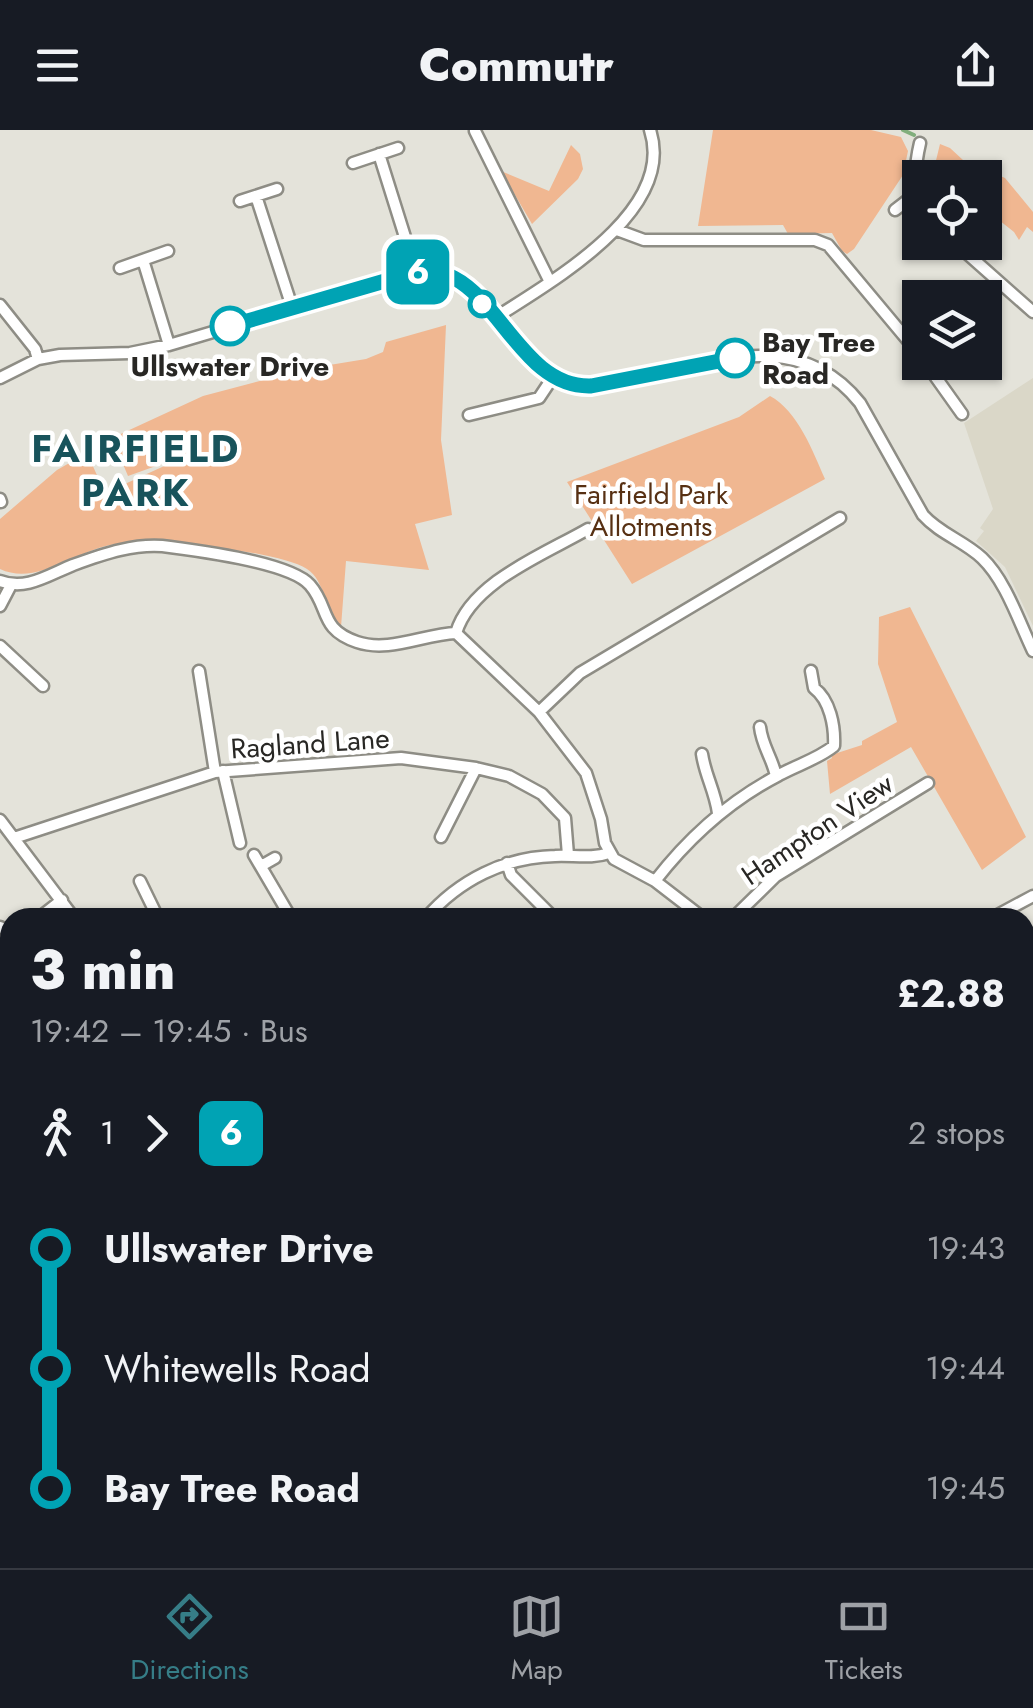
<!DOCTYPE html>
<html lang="en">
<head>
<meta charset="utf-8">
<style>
  :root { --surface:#171b24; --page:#20242c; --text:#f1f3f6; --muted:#9ea1a6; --line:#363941; --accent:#367d87 }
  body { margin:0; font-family:Jost,sans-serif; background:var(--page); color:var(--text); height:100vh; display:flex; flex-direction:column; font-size:38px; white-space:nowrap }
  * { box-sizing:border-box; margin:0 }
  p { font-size:32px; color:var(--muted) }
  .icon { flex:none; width:55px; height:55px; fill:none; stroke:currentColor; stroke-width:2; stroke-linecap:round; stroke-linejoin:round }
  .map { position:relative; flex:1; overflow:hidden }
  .sheet { position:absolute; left:0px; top:778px; width:1035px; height:662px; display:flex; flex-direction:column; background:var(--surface); border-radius:30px 30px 0 0; box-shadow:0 2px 8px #0004 }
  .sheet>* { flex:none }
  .badge { padding:0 20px; border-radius:15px; font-size:35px; line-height:65px }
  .tools { position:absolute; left:902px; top:30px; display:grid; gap:20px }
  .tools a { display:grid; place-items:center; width:100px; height:100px; border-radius:0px; background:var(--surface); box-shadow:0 2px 8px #0004; font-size:50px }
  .map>.badge { position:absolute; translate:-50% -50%; box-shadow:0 0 0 5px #fff }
  .legs { display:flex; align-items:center; gap:15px; height:110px; padding:0 30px; font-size:32px }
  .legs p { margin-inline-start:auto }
  .overview { display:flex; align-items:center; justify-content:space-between; height:170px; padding:0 30px }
  h1 { font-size:55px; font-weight:800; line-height:75px }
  ul { padding:0 30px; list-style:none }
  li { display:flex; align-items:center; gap:35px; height:120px; font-size:38px }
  li i { display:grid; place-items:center; width:15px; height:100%; margin:0 12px; background:currentColor }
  li i::after { content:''; width:25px; height:25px; margin:-12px; border:8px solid; border-radius:50%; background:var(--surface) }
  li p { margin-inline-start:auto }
  li:first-child i { background:linear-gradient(#0000 50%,currentColor 0) }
  li:last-child i { background:linear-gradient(currentColor 50%,#0000 0) }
  header { display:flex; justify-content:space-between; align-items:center; height:130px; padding:0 30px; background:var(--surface); font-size:45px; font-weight:800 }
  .tab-bar { display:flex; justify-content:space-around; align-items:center; height:140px; border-top:2px solid var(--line); background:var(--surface); font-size:28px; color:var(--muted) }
  .tab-bar a { display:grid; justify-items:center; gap:5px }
  .tab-bar .current { color:var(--accent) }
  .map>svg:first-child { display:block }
</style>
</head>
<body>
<header><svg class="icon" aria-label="menu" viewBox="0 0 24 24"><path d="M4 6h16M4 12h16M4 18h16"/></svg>Commutr<svg class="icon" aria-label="share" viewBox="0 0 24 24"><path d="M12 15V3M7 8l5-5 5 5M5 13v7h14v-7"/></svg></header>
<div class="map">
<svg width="1033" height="1438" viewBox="0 0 1033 1438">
  <rect width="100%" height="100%" fill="#e4e3da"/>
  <!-- built -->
  <path fill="#dad7c8" d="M1033 248V496L1005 437 976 411 984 401 980 398 993 379 964 293Z"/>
  <!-- green -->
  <path fill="#f0b791" d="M713 0H871L901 7 908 21 903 45 854 119 847 124 842 121 832 103 788 104 783 95 698 96Z
    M940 14 950 18 963 30 1005 48 1033 82V102L1027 97 1019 110 1014 102 985 79V48L932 47Z
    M571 15 580 24 583 39 578 49 532 94 501 41 549 61Z
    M446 195 441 310 452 385 415 394 429 440 346 431 341 497C322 478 326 451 307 439 274 419 148 408 110 415 75 422 36 456 0 439V389L57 340 87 323 105 363 195 322 128 346 112 308 203 266 305 239 366 229 383 222 386 212Z
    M770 266C798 281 813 322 825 349L632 454 567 352 739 287Z
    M910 477 1026 707 982 740 911 617 830 664 827 631 832 628 831 625 862 615V611L897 592 878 534 879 487Z
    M0 879 10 894V1041L0 1040V956L5 945 0 941Z
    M0 1140 10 1145V1212L0 1218Z
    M10 1272V1347L0 1353V1273Z
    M94 1430H184L170 1438H92Z"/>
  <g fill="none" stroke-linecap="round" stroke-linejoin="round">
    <!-- stream -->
    <path stroke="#81ae7c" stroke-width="4" d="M903 0 914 5"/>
    <defs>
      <path id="minor" d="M475 1 550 152
        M379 24 416 142
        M353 33 398 18
        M256 66 292 177
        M920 70C913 53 916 30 920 13
        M240 71 277 59
        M895 80 917 63
        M617 100 644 110H815L828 115 920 225
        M954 112 1033 182
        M143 130 169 215
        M120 138 168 121
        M0 175 35 219 38 229
        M495 188C550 152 677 82 650 0
        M925 232 962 284
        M0 248 38 229 60 225 130 223 169 215 416 142C428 142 442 142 454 148 499 170 524 248 579 256 596 259 616 252 632 248 712 232 800 197 860 273L923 385C940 404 964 411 982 428 1006 451 1019 492 1033 521
        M469 285 539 268 553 247
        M0 369 1 372
        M0 451C26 461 48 445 73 435 103 424 137 412 170 417 201 421 291 433 310 455 330 478 319 499 357 512 389 523 424 504 456 503L539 582 586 643 601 689 605 713 614 729 655 751 703 788
        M0 476 11 455
        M456 503C471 452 545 424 588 399
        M0 516 43 556
        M199 541 215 642
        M539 582 580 543 840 388
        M760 597C762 616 772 627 776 646
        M702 624C705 645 715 661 718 683
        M223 641 240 713
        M0 690 74 788
        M441 707 476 638
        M14 708 215 642 401 628 476 638 509 646 542 664 565 688 568 725
        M254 725 291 788
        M507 733 511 745 554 788
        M261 736 275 728
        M140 751 158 788
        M655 751C690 706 729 671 779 645 797 635 818 629 834 616 835 596 830 570 814 558L811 541
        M39 788 62 770
        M426 788C459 750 505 727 555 726 573 725 592 729 609 723
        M733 788 776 746 928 653
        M992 788 1033 766
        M0 797 10 802
        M1025 942 1033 938
        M0 1134 10 1138
        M1025 1226 1033 1219
        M1025 1261 1033 1253
        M419 1430 430 1438
        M979 1430 985 1438
        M294 1438 302 1430
        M348 1438 350 1430
        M498 1438 502 1430
        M607 1438 612 1430
        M702 1438 706 1430
        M787 1438 788 1430
        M903 1438 914 1430"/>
    </defs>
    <!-- minor casing -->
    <use href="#minor" stroke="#8e8d85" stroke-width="15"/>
    <!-- minor -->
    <use href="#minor" stroke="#fff" stroke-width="10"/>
  </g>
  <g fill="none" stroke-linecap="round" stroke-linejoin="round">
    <defs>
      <path id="line-1" d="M230 196 416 142C428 142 443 142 454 148 502 173 527 258 591 256L735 228"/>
    </defs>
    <!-- line-1 casing -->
    <use href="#line-1" stroke="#fff" stroke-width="22"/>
    <!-- line-1 -->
    <use href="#line-1" stroke="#00a3b4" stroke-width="15"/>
  </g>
  <!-- markers -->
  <g fill="#fff" stroke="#00a3b4" stroke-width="5">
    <circle cx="482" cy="174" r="12"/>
    <circle cx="230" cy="196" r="18"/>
    <circle cx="735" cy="228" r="18"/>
  </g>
  <g text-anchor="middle" stroke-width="9" stroke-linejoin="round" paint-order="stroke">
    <!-- stop labels -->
    <g font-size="28" font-weight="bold" fill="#282724" stroke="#fff" text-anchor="start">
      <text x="762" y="222">Bay Tree<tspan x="762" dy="32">Road</tspan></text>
      <text x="230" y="246" text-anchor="middle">Ullswater Drive</text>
    </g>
    <!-- park labels -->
    <g font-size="28" fill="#573013" stroke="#fff">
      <text x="651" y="374">Fairfield Park<tspan x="651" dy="32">Allotments</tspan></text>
    </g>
    <!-- street labels -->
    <g font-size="28" fill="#282724" stroke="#fff">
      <text transform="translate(310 613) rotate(-4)" y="10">Ragland Lane</text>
      <text transform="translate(817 699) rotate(-34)" y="10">Hampton View</text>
    </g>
    <!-- district labels -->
    <g font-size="38" font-weight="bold" letter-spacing="2.5" fill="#18535b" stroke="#fff">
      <text x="136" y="332">FAIRFIELD<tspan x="136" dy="44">PARK</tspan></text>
    </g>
  </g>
</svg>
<div class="tools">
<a><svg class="icon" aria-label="locate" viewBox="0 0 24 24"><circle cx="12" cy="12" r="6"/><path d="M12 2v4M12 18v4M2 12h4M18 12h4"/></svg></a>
<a><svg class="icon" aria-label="layers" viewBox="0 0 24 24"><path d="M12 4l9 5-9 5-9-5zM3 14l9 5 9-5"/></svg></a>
</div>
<b class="badge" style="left:418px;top:142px;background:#00a3b4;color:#fff">6</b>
<section class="sheet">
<div class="overview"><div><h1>3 min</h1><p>19:42 – 19:45 · Bus</p></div><b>£2.88</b></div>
<div class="legs"><svg class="icon" aria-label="walk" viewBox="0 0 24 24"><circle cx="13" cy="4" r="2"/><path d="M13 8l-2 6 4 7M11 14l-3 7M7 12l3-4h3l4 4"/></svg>1<svg class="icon" aria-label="forward" viewBox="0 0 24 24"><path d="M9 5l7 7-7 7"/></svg><b class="badge" style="background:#00a3b4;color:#fff">6</b><p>2 stops</p></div>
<ul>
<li><i style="color:#00a3b4"></i><b>Ullswater Drive</b><p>19:43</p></li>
<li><i style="color:#00a3b4"></i><span>Whitewells Road</span><p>19:44</p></li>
<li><i style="color:#00a3b4"></i><b>Bay Tree Road</b><p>19:45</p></li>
</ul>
</section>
</div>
<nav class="tab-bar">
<a class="current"><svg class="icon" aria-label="directions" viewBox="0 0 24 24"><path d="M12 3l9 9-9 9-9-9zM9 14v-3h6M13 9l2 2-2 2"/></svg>Directions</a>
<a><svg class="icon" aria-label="map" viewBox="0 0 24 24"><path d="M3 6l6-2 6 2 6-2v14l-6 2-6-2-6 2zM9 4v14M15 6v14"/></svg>Map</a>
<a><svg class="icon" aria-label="tickets" viewBox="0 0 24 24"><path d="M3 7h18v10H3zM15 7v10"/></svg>Tickets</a>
</nav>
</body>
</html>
